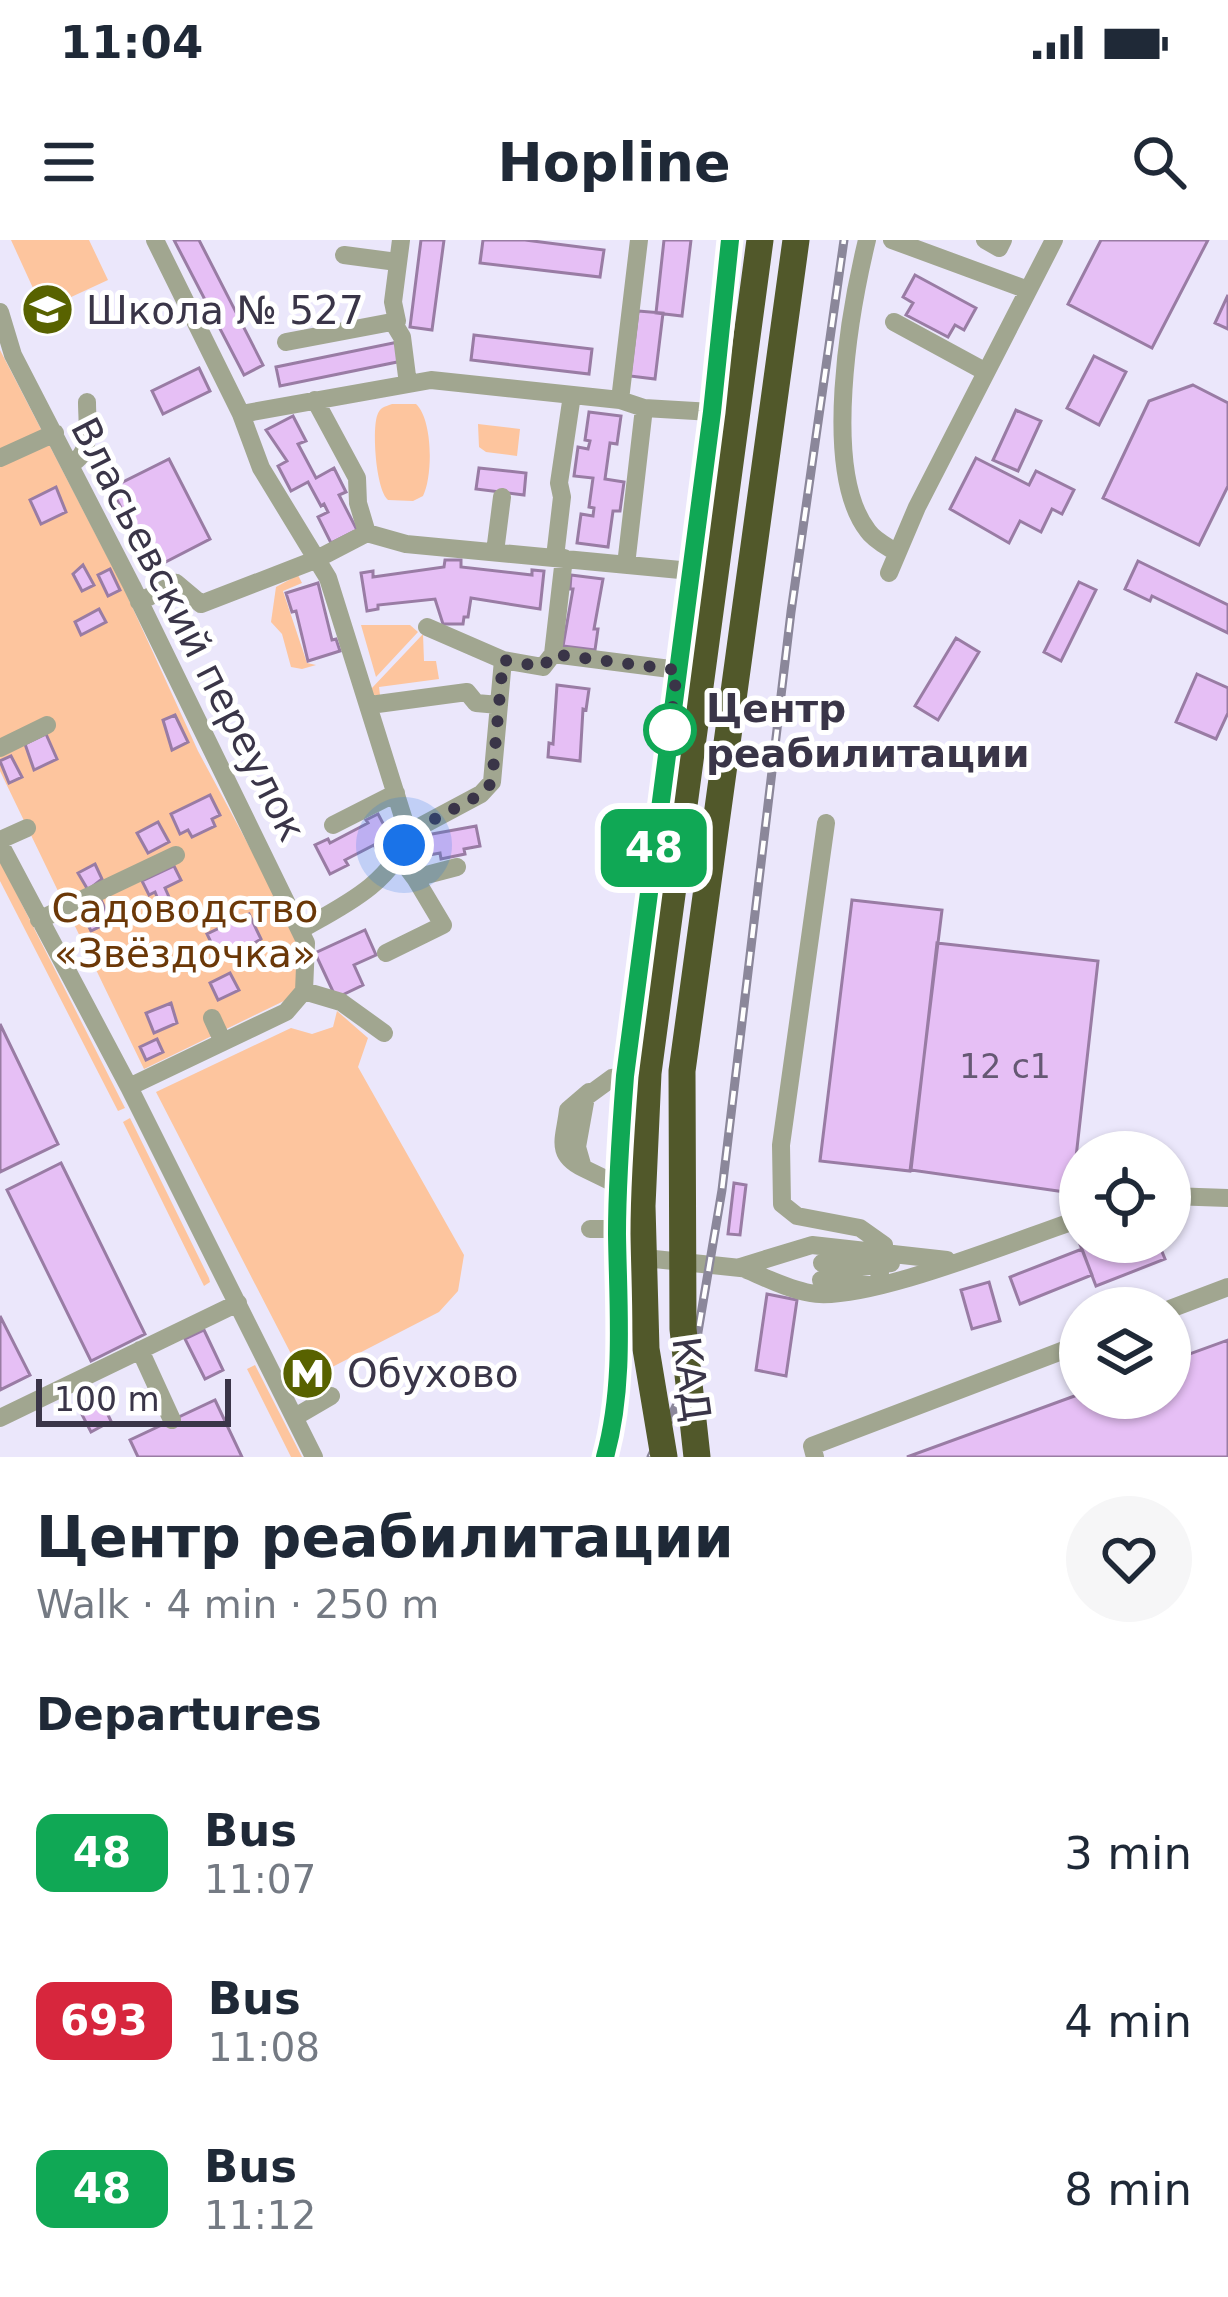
<!DOCTYPE html>
<html lang="en">
<head>
<meta charset="utf-8">
<style>
  :root { --surface:#fff; --page:#f6f6f7; --text:#1f2937; --muted:#747a83 }
  body { margin:0; font-family:"DejaVu Sans",sans-serif; background:var(--page); color:var(--text); height:100vh; display:flex; flex-direction:column; font-size:45px; white-space:nowrap }
  * { box-sizing:border-box; margin:0 }
  p { font-size:39px; color:var(--muted) }
  .icon { flex:none; width:66px; height:66px; fill:none; stroke:currentColor; stroke-width:2; stroke-linecap:round; stroke-linejoin:round }
  .map { position:relative; height:1217px; overflow:hidden }
  .sheet { display:flex; flex-direction:column; background:var(--surface); flex:1 }
  .sheet>* { flex:none }
  .badge { padding:0 24px; border-radius:18px; font-size:42px; line-height:78px }
  .buttons { position:absolute; left:1059px; top:891px; display:grid; gap:24px }
  .buttons a { display:grid; place-items:center; width:132px; height:132px; border-radius:50%; background:var(--surface); box-shadow:0 3px 9px #0004; font-size:60px }
  .scale { position:absolute; left:36px; bottom:30px; width:195px; box-sizing:border-box; padding-left:12px; border:6px solid #3a3548; border-top:0; font-size:33px; line-height:42px; white-space:nowrap; color:#3a3548; -webkit-text-stroke:9px #fff; paint-order:stroke }
  .you { position:absolute; width:60px; height:60px; margin:-30px; border:9px solid #fff; border-radius:50%; background:#1a73e8; box-shadow:0 0 0 18px #1a73e833 }
  .map>.badge { position:absolute; translate:-50% -50%; box-shadow:0 0 0 6px #fff }
  h2 { padding:0 36px; font-size:45px; line-height:108px }
  .round { display:grid; place-items:center; flex:none; width:126px; height:126px; border-radius:63px; background:var(--page) }
  .summary { display:flex; align-items:center; justify-content:space-between; height:204px; padding:0 36px }
  h1 { font-size:57px; font-weight:700; line-height:90px }
  ul { padding:0; list-style:none }
  li { display:flex; align-items:center; gap:36px; height:168px; padding:0 36px }
  li div { flex:1 }
  li b { display:block; font-size:45px }
  li em { font-style:normal }
  li .badge { min-width:132px; font-weight:700; text-align:center }
  .status { display:flex; justify-content:space-between; align-items:center; height:84px; padding:0 60px; background:var(--surface); direction:ltr }
  .status svg { height:33px; fill:currentColor }
  header { display:flex; justify-content:space-between; align-items:center; height:156px; padding:0 36px; background:var(--surface); font-size:54px; font-weight:700 }
  .map>svg:first-child { display:block }
</style>
</head>
<body>
<div class="status"><b>11:04</b><svg viewBox="0 0 49 12"><path d="M0 12V9h3v3zM5 12V6h3v6zM10 12V3h3v9zM15 12V0h3v12zM26 1h20v11H26zM47 4h2v5h-2z"/></svg></div>
<header><svg class="icon" aria-label="menu" viewBox="0 0 24 24"><path d="M4 6h16M4 12h16M4 18h16"/></svg>Hopline<svg class="icon" aria-label="search" viewBox="0 0 24 24"><circle cx="10" cy="10" r="6"/><path d="M15 15l6 6"/></svg></header>
<div class="map">
<svg width="1228" height="1217" viewBox="0 0 1228 1217">
  <rect width="100%" height="100%" fill="#ebe7fb"/>
  <!-- green -->
  <path fill="#fdc59e" d="M11 0H89L108 40 43 70Z
    M0 110 124 349 198 511 299 699 297 746 290 758 144 829 0 531Z
    M392 164H416C433 180 433 236 423 256L413 261 388 260C376 250 372 192 377 176 380 167 384 167 392 164Z
    M478 184 520 189 517 216 486 212 479 207Z
    M298 335 302 343 283 351 307 423 316 425 302 429 291 427 282 394 271 382 276 347Z
    M361 385H410L418 392 376 437Z
    M423 394 424 421H436L439 439 379 447 380 455 373 456 371 449Z
    M0 621 125 868 118 871 0 641Z
    M337 771 368 798 358 827 464 1015 458 1051 439 1072 305 1141 156 852 291 788 312 794 333 787Z
    M130 878 209 1038 210 1042 204 1046 123 882Z
    M255 1125 302 1217H291L247 1129Z"/>
  <!-- building -->
  <path fill="#e6bff5" stroke="#997ca4" stroke-width="3" d="M174 0H199L263 125 244 135Z
    M421 0H444L432 90 410 87Z
    M483 0H525L604 10 600 37 480 23Z
    M664 0H691L682 76 656 73Z
    M1101 0H1208L1152 108 1068 64Z
    M915 35 976 68 964 90 955 85 948 97 906 75 913 63 903 57Z
    M1228 55V89L1215 83Z
    M638 71 663 73 655 139 630 136Z
    M474 95 592 109 589 134 471 120Z
    M398 102 402 121 280 146 276 127Z
    M1094 116 1126 132 1099 185 1067 168Z
    M199 128 210 151 163 174 152 151Z
    M1193 145 1228 163V246L1199 305 1103 258 1149 161Z
    M1016 170 1041 181 1018 231 993 220Z
    M589 172 621 176 617 204 610 203 605 239 624 242 620 271H613L608 307 577 303 581 274 593 276 594 268 589 267 593 238 574 236 578 207 588 209 590 201 585 200Z
    M293 176 306 201 298 204 316 238 334 228 346 252 339 255 357 290 331 303 318 277 328 272 324 264 321 266 308 242 291 251 278 226 287 221 266 190Z
    M976 218 1029 245 1036 231 1074 250 1062 274 1052 269 1041 292 1020 281 1009 303 950 269Z
    M169 219 210 299 152 329 111 248Z
    M479 228 526 233 524 255 476 249Z
    M56 247 66 272 41 284 30 260Z
    M445 320H461V327L532 335V330L544 331 540 369 471 358 468 377H464L463 384H443L435 359 378 365V369L367 371 361 333 373 331V337L444 327Z
    M1138 321 1228 365V393L1152 356 1150 361 1125 349Z
    M83 325 94 345 82 351 73 334Z
    M110 329 120 350 108 356 98 335Z
    M571 335 603 339 594 389H598L595 410 563 406 573 349H570Z
    M1079 342 1096 350 1061 421 1044 412Z
    M318 343 332 400 336 399 340 411 308 421 296 371 292 372 286 353Z
    M99 369 106 382 81 395 75 382Z
    M956 398 979 412 938 480 915 466Z
    M1197 434 1228 448V473L1216 499 1176 482Z
    M557 445 589 449 586 470 583 469 580 521 548 517 549 503 553 504Z
    M175 475 188 502 172 510 163 480Z
    M46 494 57 519 34 530 25 504Z
    M11 516 22 537 9 543 0 521Z
    M210 555 220 575 212 579 215 586 192 597 188 590 180 594 171 574Z
    M378 574 393 602 377 610 374 605 345 620 348 625 330 634 315 605 328 599 330 603 368 583 366 580Z
    M158 582 169 602 148 613 137 593Z
    M476 586 480 606 464 609 465 614 441 619 440 613 424 616 421 596Z
    M95 624 102 639 88 650 78 633Z
    M174 626 181 640 165 648 169 657 159 662 155 652 149 655 142 641Z
    M99 656 111 681 91 691 79 666Z
    M852 660 942 670 910 931 820 921Z
    M249 674 261 699 237 714 219 719 207 694Z
    M365 690 376 715 354 725 363 745 336 758 315 713Z
    M937 703 1098 721 1072 953 911 930Z
    M230 733 239 750 218 760 210 743Z
    M171 763 177 783 154 793 146 773Z
    M0 784 58 904 0 932Z
    M157 799 163 812 146 820 140 807Z
    M61 923 145 1094 91 1121 7 950Z
    M734 943 746 945 740 995 728 994Z
    M1080 992V1002H1158L1165 1019 1096 1046 1076 994Z
    M1082 1009 1092 1035 1020 1064 1010 1037Z
    M989 1042 1000 1081 972 1089 961 1050Z
    M767 1054 797 1060 786 1136 756 1130Z
    M0 1076 30 1135 0 1150Z
    M204 1090 223 1130 205 1139 185 1099Z
    M1228 1100V1217H907L1080 1154V1158H1170V1121Z
    M99 1156 111 1181 91 1192 78 1167Z
    M215 1160 242 1217H138L130 1200Z"/>
  <g fill="none" stroke-linecap="round" stroke-linejoin="round">
    <!-- minor -->
    <path stroke="#a1a690" stroke-width="18" d="M155 0 241 174 261 228 328 338 408 593C394 642 343 666 302 689
      M867 0C850 70 821 231 868 291 874 300 888 307 897 313
      M892 0 1028 50
      M985 0 999 8 1003 0
      M344 15 397 22
      M0 72 13 115 132 346 306 703 304 751 286 772 129 847
      M393 82 402 97 408 144
      M894 82 986 132
      M286 102 397 81 393 62 401 0
      M620 160 639 0
      M241 174 431 140 620 160 644 168 712 172
      M0 218 55 193
      M71 224C93 212 87 185 87 162
      M367 293 406 304 691 331
      M495 312 502 257
      M555 317 562 257 559 243 572 155
      M626 325 644 168
      M889 333 917 267 1054 0
      M139 362 176 343 201 364 315 320 367 293 358 263 357 238 315 160
      M427 387 503 420
      M553 414 678 430
      M370 465 467 452 476 463 499 465
      M0 508 47 485
      M333 585 396 553
      M408 593 481 554 492 542 503 420 543 427 553 414 564 318
      M0 600 27 588
      M0 604 129 847 314 1217
      M409 630 415 638 457 627
      M39 680 176 615
      M386 713 443 685 415 638
      M304 751 341 762 384 793
      M212 778 223 802
      M583 928C554 914 565 898 568 870L589 852
      M618 945 583 928 577 907 586 857 612 838 625 836
      M1170 956 1228 958
      M590 989H617
      M635 1017 750 1029
      M822 1023 861 1027 891 1023
      M740 1027C762 1036 787 1049 810 1053 863 1064 1022 998 1080 979
      M740 1027 812 1005 947 1020
      M821 1040 878 1046 884 1005 860 988 797 976 782 964 781 905 826 583
      M1170 1069 1228 1047
      M140 1110 172 1180
      M295 1177 331 1156
      M0 1178 238 1063
      M605 1217C626 1145 618 1068 617 994 617 941 621 888 625 836L712 172 730 0
      M815 1217 812 1206 1080 1104"/>
    <defs>
      <path id="rail" d="M651 1217 679 1160 697 1098 722 950 791 372 844 0"/>
    </defs>
    <!-- rail casing -->
    <use href="#rail" stroke="#8b879a" stroke-width="9"/>
    <!-- rail -->
    <use href="#rail" stroke="#fff" stroke-width="4.5" stroke-dasharray="14" stroke-linecap="butt"/>
    <!-- highway-bridge -->
    <path stroke="#51582a" stroke-width="27" d="M664 1217 646 1109 642 966 648 833 760 0
      M697 1217 683 1089 682 831 796 0"/>
  </g>
  <g fill="none" stroke-linecap="round" stroke-linejoin="round">
    <defs>
      <path id="line" d="M605 1217C625 1145 618 1068 617 994 617 941 621 888 625 836L712 172 730 0"/>
    </defs>
    <!-- line casing -->
    <use href="#line" stroke="#fff" stroke-width="27"/>
    <!-- line -->
    <use href="#line" stroke="#10a855" stroke-width="18"/>
    <!-- walk -->
    <path stroke="#3a3548" stroke-width="12" stroke-dasharray="0 21.6" d="M404 605 408 593 482 554 492 542 503 420 543 427 553 414 677 430 670 490"/>
  </g>
  <!-- icons -->
  <defs>
    <symbol id="school-disc" viewBox="-11 -11 22 22"><circle r="9.5" fill="#586200" stroke="#fff"/><path d="M0-5L7-2L0 1L-7-2ZM-4 1L0 2.5L4 1V4Q0 6-4 4Z" fill="#fff"/></symbol>
    <symbol id="metro-disc" viewBox="-11 -11 22 22"><circle r="9.5" fill="#586200" stroke="#fff"/><path d="M-5.5 5V-5H-3L0 0L3-5H5.5V5H3V-.5L0 4L-3-.5V5Z" fill="#fff"/></symbol>
  </defs>
  <g fill-rule="evenodd">
    <use href="#school-disc" x="18" y="40" width="59" height="59"/>
    <use href="#metro-disc" x="278" y="1104" width="59" height="59"/>
  </g>
  <!-- markers -->
  <circle fill="#fff" stroke="#10a855" stroke-width="6" cx="670" cy="490" r="24"/>
  <g text-anchor="middle" stroke-width="10" stroke-linejoin="round" paint-order="stroke">
    <!-- number labels -->
    <g font-size="33" fill="#655873">
      <text x="1005" y="838">12 с1</text>
    </g>
    <!-- poi labels -->
    <g font-size="39" fill="#3a3548" stroke="#fff" text-anchor="start">
      <text x="86" y="84">Школа № 527</text>
      <text x="347" y="1147">Обухово</text>
    </g>
    <!-- street labels -->
    <g font-size="39" fill="#3a3548" stroke="#fff">
      <text transform="translate(189 389) rotate(63)" y="14">Власьевский переулок</text>
      <text transform="translate(692 1139) rotate(82)" y="14">КАД</text>
    </g>
    <!-- stop labels -->
    <g font-size="39" font-weight="bold" fill="#3a3548" stroke="#fff" text-anchor="start">
      <text x="706" y="482">Центр<tspan x="706" dy="45">реабилитации</tspan></text>
    </g>
    <!-- park labels -->
    <g font-size="39" fill="#6b3808" stroke="#fff">
      <text x="185" y="682">Садоводство<tspan x="185" dy="45">«Звёздочка»</tspan></text>
    </g>
  </g>
</svg>
<div class="buttons">
<a><svg class="icon" aria-label="locate" viewBox="0 0 24 24"><circle cx="12" cy="12" r="6"/><path d="M12 2v4M12 18v4M2 12h4M18 12h4"/></svg></a>
<a><svg class="icon" aria-label="layers" viewBox="0 0 24 24"><path d="M12 4l9 5-9 5-9-5zM3 14l9 5 9-5"/></svg></a>
</div>
<div class="scale">100 m</div>
<div class="you" style="left:404px;top:605px"></div>
<b class="badge" style="left:654px;top:608px;background:#10a855;color:#fff">48</b>
</div>
<section class="sheet">
<div class="summary"><div><h1>Центр реабилитации</h1><p>Walk · 4 min · 250 m</p></div><a class="round"><svg class="icon" aria-label="heart" viewBox="0 0 24 24"><path d="M12 20l-8-8c-3-5 5-10 8-4 3-6 11-1 8 4z"/></svg></a></div>
<h2>Departures</h2>
<ul>
<li><span class="badge" style="background:#10a855;color:#fff">48</span><div><b>Bus</b><p>11:07</p></div><em>3 min</em></li>
<li><span class="badge" style="background:#d7263d;color:#fff">693</span><div><b>Bus</b><p>11:08</p></div><em>4 min</em></li>
<li><span class="badge" style="background:#10a855;color:#fff">48</span><div><b>Bus</b><p>11:12</p></div><em>8 min</em></li>
</ul>
</section>
</body>
</html>
